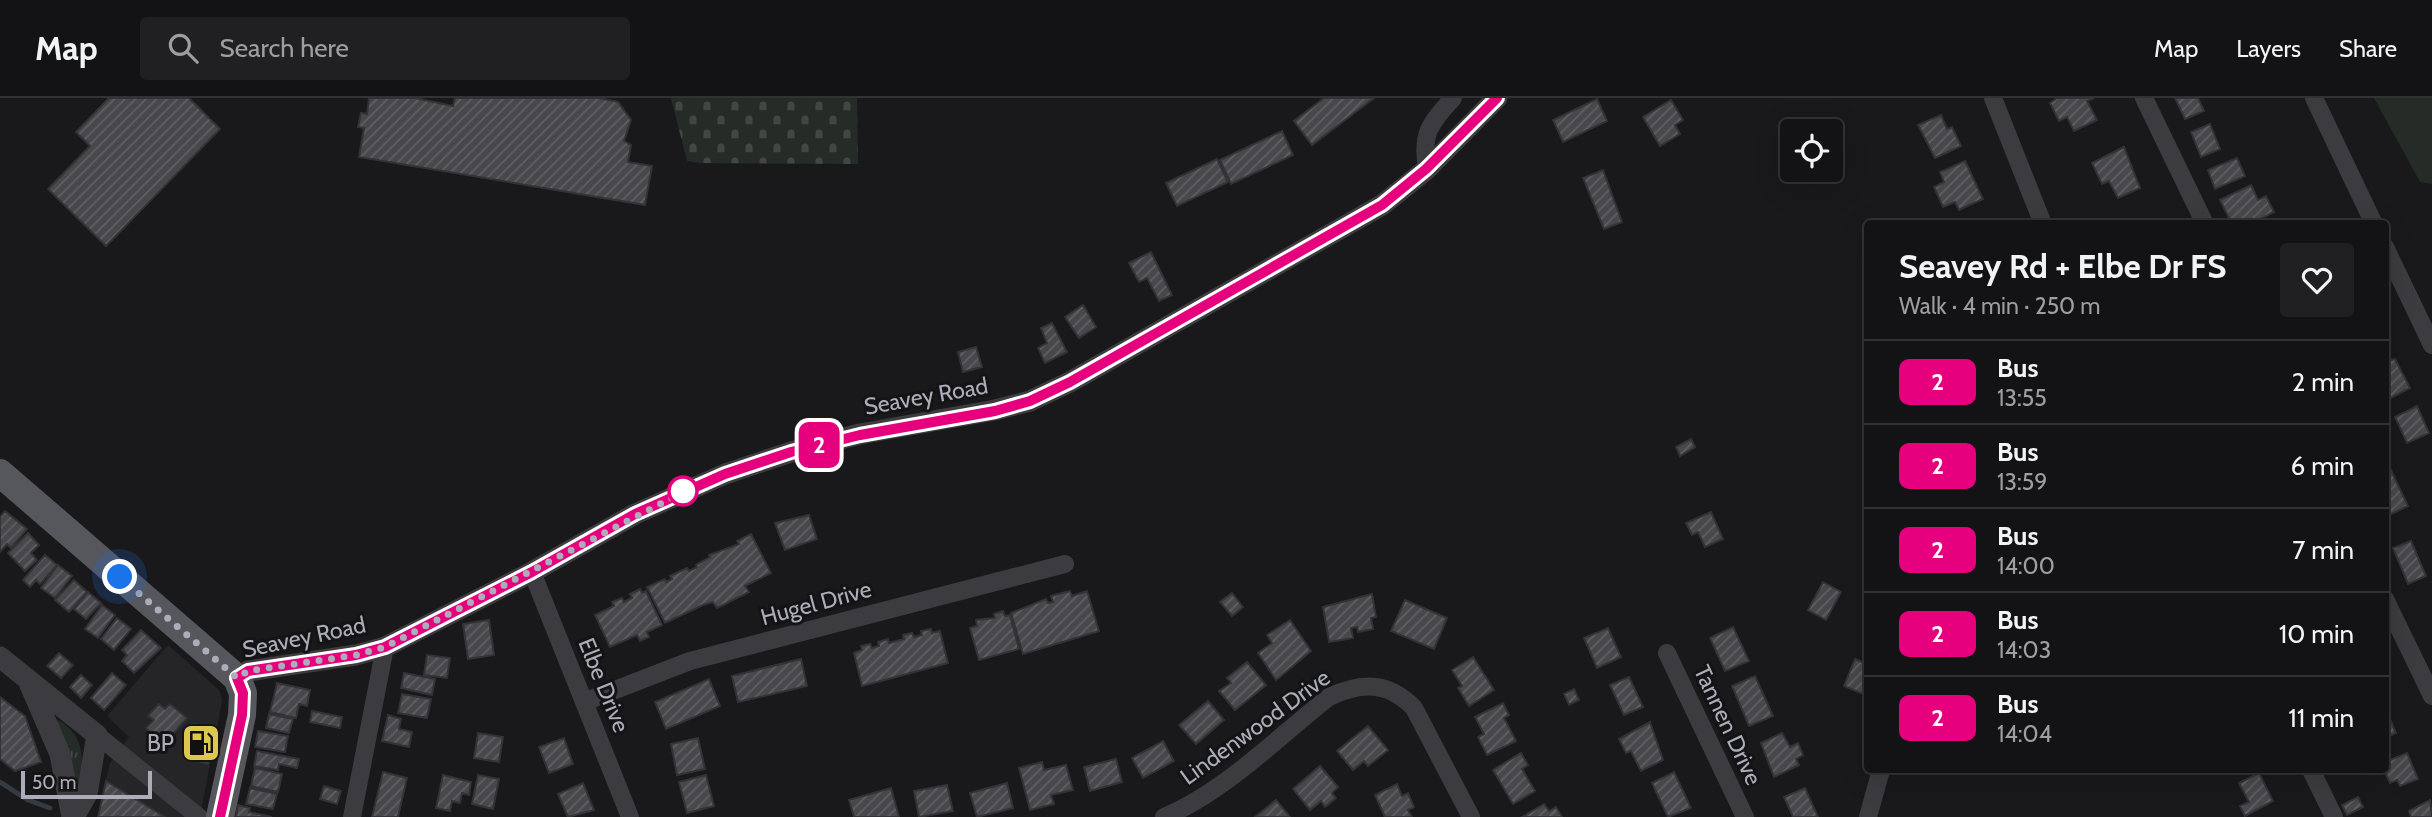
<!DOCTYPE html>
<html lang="en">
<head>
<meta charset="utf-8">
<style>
  :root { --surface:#131214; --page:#202022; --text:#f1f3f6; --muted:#9d9ea0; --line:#323234 }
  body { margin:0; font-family:Cabin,sans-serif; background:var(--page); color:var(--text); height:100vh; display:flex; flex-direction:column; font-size:26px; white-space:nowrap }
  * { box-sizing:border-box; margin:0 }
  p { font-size:23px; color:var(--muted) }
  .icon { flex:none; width:38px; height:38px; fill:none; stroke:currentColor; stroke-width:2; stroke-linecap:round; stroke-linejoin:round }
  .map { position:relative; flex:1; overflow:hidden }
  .panel { position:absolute; left:1864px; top:122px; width:525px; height:553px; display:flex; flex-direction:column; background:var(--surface); border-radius:7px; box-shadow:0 7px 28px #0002,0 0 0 2px var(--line) }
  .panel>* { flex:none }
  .badge { padding:0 14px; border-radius:10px; font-size:24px; line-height:46px }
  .fabs { position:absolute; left:1780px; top:21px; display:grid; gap:14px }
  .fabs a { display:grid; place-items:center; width:63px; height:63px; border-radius:7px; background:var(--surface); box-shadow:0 7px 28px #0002,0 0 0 2px var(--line); font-size:35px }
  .scale { position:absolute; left:21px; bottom:18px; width:131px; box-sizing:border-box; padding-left:7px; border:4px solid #acadb8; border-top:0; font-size:19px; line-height:24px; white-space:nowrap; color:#acadb8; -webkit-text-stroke:5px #141315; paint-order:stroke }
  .you { position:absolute; width:35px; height:35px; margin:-18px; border:5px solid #fff; border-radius:50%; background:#1a73e8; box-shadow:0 0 0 10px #1a73e833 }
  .map>.badge { position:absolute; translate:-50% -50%; box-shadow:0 0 0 4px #fff }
  .round { display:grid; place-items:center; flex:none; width:74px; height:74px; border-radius:7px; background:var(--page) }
  .summary { display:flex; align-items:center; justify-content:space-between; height:119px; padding:0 35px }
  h1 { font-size:33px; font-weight:800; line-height:52px }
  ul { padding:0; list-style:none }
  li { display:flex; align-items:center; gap:21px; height:84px; padding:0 35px; border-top:2px solid var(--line) }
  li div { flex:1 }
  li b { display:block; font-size:26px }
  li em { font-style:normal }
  li .badge { min-width:77px; font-weight:700; text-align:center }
  header { display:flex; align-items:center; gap:42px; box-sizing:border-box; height:98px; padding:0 35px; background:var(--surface); border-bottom:2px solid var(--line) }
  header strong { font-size:33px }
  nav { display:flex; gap:38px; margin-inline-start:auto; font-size:24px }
  .search { width:490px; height:63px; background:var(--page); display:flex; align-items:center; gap:18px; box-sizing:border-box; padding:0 24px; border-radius:7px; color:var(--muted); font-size:26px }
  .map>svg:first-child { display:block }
</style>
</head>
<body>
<header>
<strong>Map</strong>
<div class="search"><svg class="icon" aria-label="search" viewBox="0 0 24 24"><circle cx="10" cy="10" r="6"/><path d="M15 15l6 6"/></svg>Search here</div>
<nav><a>Map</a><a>Layers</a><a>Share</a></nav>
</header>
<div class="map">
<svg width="2432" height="719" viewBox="0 0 2432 719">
  <defs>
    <pattern id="grass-tufts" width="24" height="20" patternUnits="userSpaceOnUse" patternTransform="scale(1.75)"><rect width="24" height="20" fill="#252b27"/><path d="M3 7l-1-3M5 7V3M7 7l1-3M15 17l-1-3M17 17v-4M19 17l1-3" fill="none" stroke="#424744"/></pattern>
    <pattern id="cemetery-stones" width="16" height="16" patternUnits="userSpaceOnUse" patternTransform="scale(1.75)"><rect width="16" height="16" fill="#252b27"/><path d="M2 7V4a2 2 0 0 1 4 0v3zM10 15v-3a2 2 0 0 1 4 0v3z" fill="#424744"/></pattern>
    <pattern id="building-hatch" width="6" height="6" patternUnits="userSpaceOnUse" patternTransform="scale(1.75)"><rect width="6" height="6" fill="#48484c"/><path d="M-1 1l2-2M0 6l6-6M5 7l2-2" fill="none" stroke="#606064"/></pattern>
  </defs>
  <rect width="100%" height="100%" fill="#19181a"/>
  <!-- built -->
  <path fill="#252427" d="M168 547 220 593 222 603 200 719H98L110 665 129 639 107 618Z"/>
  <!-- grass -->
  <path fill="url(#grass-tufts)" d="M55 620C87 638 85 662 76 694L70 655Z"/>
  <!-- cemetery -->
  <path fill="url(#cemetery-stones)" d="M671 0H857L858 66 699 65 687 63Z"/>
  <!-- pitch -->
  <path fill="#252b27" d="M2374 0H2432V86L2420 84Z"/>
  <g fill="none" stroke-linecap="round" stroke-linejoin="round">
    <!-- stream -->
    <path stroke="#353a42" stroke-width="5" d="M0 684 28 702 50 710"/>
  </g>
  <!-- building -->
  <path fill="url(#building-hatch)" stroke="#333236" stroke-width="2" d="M109 0H189L220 31 106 148 48 91 90 48 76 34Z
    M369 0H415L453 8 455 0H599L618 4 631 22 624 43 631 47 628 64 652 68 645 107 359 59 364 30 358 29 361 15 367 16Z
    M1324 0H1374L1312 47 1294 23Z
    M2094 0 2087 3 2097 22 2074 33 2067 19 2059 23 2050 5 2057 0Z
    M2175 0H2198L2204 13 2185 21Z
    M1597 1 1607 23 1563 44 1553 22Z
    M1671 2 1683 22 1675 27 1680 36 1660 48 1643 19Z
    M1941 17 1947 31 1952 29 1961 48 1935 60 1918 27Z
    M2210 26 2220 51 2201 59 2191 34Z
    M1282 33 1293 57 1231 86 1220 62Z
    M2124 49 2140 90 2118 100 2109 83 2102 86 2092 65Z
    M2237 60 2245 78 2215 91 2208 72Z
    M1217 61 1228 84 1177 108 1166 85Z
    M1965 63 1983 101 1959 112 1955 104 1943 109 1934 89 1944 84 1940 74Z
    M1603 72 1622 124 1604 131 1583 80Z
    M2251 87 2258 102 2266 98 2274 114 2251 126H2232L2220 102Z
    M1151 154 1172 197 1159 203 1147 180 1139 184 1129 165Z
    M1083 207 1096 229 1079 240 1065 219Z
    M1052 225 1067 254 1045 265 1038 250 1047 245 1041 230Z
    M976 249 982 269 963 274 958 254Z
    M2387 254 2391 262 2395 261 2410 290 2389 301 2385 294Z
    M2417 308 2429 335 2407 345 2395 319Z
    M1691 341 1695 349 1680 358 1676 349Z
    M2389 368 2408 408 2385 419V370Z
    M5 413 27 431 11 450 7 446 0 454V419Z
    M1711 414 1723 441 1705 449 1698 434 1692 437 1686 425Z
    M809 417 817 441 785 452 775 425Z
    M28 435 39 447 31 455 37 462 25 473 8 455Z
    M751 436 771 475 745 488 749 494 717 510 713 504 703 507 665 525 647 489 665 481 666 484 672 481 670 478 687 470 689 473 697 469 696 467 710 459 709 457 739 446 737 443Z
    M2411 443 2426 478 2408 486 2393 450Z
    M45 457 57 467 40 486 36 482 30 489 23 482Z
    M58 467 72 478 55 500 41 490Z
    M74 482 87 494 69 514 55 502Z
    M1823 484 1841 494 1826 522 1808 512Z
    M640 491 642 495 646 493 662 527 647 534 649 539 640 543 637 537 610 549 595 517 614 508 612 504 622 500 624 504 632 500 630 496Z
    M1070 493 1072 498 1087 493 1099 533 1023 556 1011 515 1046 501 1048 505 1053 504 1051 498Z
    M88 494 101 505 86 521 74 511Z
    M1232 495 1243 509 1232 518 1220 504Z
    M1372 496 1376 519 1371 520 1373 531 1358 534 1357 529 1351 530 1353 540 1329 544 1323 509Z
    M1405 502 1447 520 1434 551 1391 533Z
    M102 507 115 517 98 540 85 531Z
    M1003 513 1005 518 1010 517 1019 551 979 562 970 530 977 528 976 522 995 520 994 516Z
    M117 520 131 531 114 552 101 541Z
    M489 522 494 557 468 561 463 526Z
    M1290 522 1311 553 1276 582 1258 555 1272 545 1267 537Z
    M1733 529 1749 563 1725 573 1710 540Z
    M1608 530 1621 559 1597 570 1584 540Z
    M931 531 932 535 940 533 948 565 862 588 854 555 862 552 861 548 870 546 872 550 879 548 878 544 888 541 889 545 904 541 903 537 912 535 914 539 922 537 921 533Z
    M141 532 161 550 134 575 122 563 127 557 122 552Z
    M59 555 73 567 61 580 47 568Z
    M427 557 450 560 447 580 424 577Z
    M1473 559 1494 592 1469 608 1458 590 1462 588 1452 572Z
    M801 561 807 588 738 604 732 578Z
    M1855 561 1867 566V585L1863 596 1844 588Z
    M1247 564 1266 587 1235 612 1219 593 1231 585 1227 580Z
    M112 575 126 587 104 612 91 600Z
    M404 575 435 581 432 597 401 590Z
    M81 577 92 587 81 600 70 589Z
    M1755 578 1773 618 1749 628 1732 588Z
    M1629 579 1643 609 1624 617 1610 587Z
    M709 581 720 608 666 631 655 604Z
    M277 585 310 592 307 608 299 606 296 620 270 614Z
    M1574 591 1579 602 1569 607 1564 596Z
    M402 596 431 601 427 620 398 615Z
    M0 599 25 618 41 664 15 673 0 661Z
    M1208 603 1224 622 1196 646 1179 627Z
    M1503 605 1509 617 1504 620 1516 643 1487 657 1478 639 1484 636 1475 619Z
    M159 606 165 611 170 606 187 620 164 646 146 630 154 622 148 618Z
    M2386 612 2396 635 2385 640V613Z
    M312 613 342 619 340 630 310 624Z
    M269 616 293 621 289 635 266 630Z
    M388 617 401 621 399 631 412 634 409 649 382 643Z
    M1650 624 1663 662 1641 673 1631 653 1626 655 1619 641Z
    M194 626 216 630 208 666 186 660Z
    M1368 628 1388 652 1368 668 1364 663 1353 672 1337 653Z
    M258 633 288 638 285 654 255 649Z
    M478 635 503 639 499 664 474 660Z
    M1782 635 1790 649 1798 645 1803 657 1796 661 1799 667 1774 679 1761 645Z
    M564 640 573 666 549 675 539 649Z
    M698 640 705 671 677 677 671 646Z
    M1163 643 1174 663 1143 680 1132 660Z
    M257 653 299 661 297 670 279 666 278 672 254 668Z
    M1521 655 1528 667 1522 671 1535 693 1513 706 1493 672Z
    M2407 655 2418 681 2400 688 2397 682 2390 685 2384 672 2385 664Z
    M1116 661 1122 684 1090 693 1084 669Z
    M1042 664 1044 672 1066 667 1073 692 1051 697 1054 706 1030 712 1019 670Z
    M1320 668 1338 689 1332 695 1336 700 1325 709 1321 703 1310 712 1293 691Z
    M255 670 282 676 278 694 251 688Z
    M383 674 407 680 398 719H372Z
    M1674 674 1691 710 1668 719 1652 685Z
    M2259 675 2273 703 2245 718 2240 708 2249 704 2239 685Z
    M443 677 471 684 469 697 462 695 460 705 452 703 450 713 436 710Z
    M478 677 499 681 493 711 472 706Z
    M706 677 714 708 687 715 679 684Z
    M106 683 165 719H98Z
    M583 685 594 712 568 719 558 696Z
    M1007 685 1013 710 977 719 970 695Z
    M1397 686 1402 698 1408 695 1414 709 1408 712 1412 719H1385L1375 697Z
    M947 687 953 713 919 719 914 693Z
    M324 688 341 693 337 706 320 701Z
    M250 690 277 696 273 711 246 706Z
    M891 690 899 719H854L849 702Z
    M1805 690 1818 719H1793L1784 699Z
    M2358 699 2363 709 2347 717 2342 707Z
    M1276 702 1290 719H1255Z
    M2430 702 2432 719H2411L2409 713Z
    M1544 706 1549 713 1556 709 1562 719H1522Z
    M238 707 250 710 249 714 272 719H236Z"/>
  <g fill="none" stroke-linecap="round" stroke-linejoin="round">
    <!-- minor -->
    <path stroke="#3c3c40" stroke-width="18" d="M1993 0 2043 126
      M2144 0 2205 126
      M2314 0 2374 126
      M1427 71C1421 35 1430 26 1453 0
      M2385 149 2432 247
      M532 474 630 719
      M2385 501 2432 598
      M1667 555 1745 719
      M584 604 690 563 1065 466
      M97 637 199 719
      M2311 672 2334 719
      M352 719 385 549
      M1164 719C1223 695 1278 639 1329 599 1361 584 1388 583 1414 610L1471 719
      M1868 719 1881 672"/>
    <!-- tertiary -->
    <path stroke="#3c3c40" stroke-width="21" d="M0 559 97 637 87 696 74 719
      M237 580 248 573 356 557 385 549 532 474 635 416 725 376 791 354 860 336 995 312 1030 303 1070 284 1382 107 1427 71 1497 0
      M30 587 60 656 72 719"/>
    <!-- primary -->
    <path stroke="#56565d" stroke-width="28" d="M0 375 237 580 243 595 242 617 220 719"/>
  </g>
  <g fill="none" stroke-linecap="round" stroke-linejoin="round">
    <defs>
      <path id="line" d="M220 719 242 617 243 595 237 580 248 573 356 557 385 549 532 474 635 416 725 376 791 354 860 337 995 313 1030 303 1070 284 1382 107 1426 71 1497 0"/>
    </defs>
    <!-- line casing -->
    <use href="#line" stroke="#fff" stroke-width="16"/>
    <!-- line -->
    <use href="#line" stroke="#e6007e" stroke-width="10"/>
    <!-- walk -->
    <path stroke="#acadb8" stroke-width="7" stroke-dasharray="0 12.6" d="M120 479 237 580 248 573 356 557 385 549 691 390 683 393"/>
  </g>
  <!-- icons -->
  <defs>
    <symbol id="fuel-square" viewBox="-11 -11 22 22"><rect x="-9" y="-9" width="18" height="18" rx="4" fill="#dcc84f" stroke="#141315"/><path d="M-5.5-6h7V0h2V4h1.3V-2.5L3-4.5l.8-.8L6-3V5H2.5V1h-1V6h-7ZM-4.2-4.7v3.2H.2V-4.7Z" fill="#111"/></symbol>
  </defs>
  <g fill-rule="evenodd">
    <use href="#fuel-square" x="179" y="623" width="44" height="44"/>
  </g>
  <!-- markers -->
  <circle fill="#fff" stroke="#e6007e" stroke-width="3.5" cx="683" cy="393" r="14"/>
  <g text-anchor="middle" stroke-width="6" stroke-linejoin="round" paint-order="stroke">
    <!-- street labels -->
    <g font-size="23" fill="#acadb8" stroke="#141315">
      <text transform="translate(926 298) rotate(-10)" y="8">Seavey Road</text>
      <text transform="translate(816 505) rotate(-15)" y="8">Hugel Drive</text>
      <text transform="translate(304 539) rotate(-12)" y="8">Seavey Road</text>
      <text transform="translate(604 587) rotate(68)" y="8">Elbe Drive</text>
      <text transform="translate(1728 627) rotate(65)" y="8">Tannen Drive</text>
      <text transform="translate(1255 629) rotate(-36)" y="8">Lindenwood Drive</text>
    </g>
    <!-- poi labels -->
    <g font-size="23" fill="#acadb8" stroke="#141315" text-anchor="end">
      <text x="174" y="653">BP</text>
    </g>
  </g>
</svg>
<div class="fabs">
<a><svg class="icon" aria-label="locate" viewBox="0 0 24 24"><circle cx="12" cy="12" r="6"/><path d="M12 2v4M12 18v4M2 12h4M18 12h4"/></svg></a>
</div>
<div class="scale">50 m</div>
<div class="you" style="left:120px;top:479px"></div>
<b class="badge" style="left:819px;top:347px;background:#e6007e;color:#fff">2</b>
<section class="panel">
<div class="summary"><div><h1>Seavey Rd + Elbe Dr FS</h1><p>Walk · 4 min · 250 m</p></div><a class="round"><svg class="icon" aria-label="heart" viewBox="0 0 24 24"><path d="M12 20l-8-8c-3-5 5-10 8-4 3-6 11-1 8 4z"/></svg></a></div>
<ul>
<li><span class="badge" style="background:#e6007e;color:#fff">2</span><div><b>Bus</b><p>13:55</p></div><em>2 min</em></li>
<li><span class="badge" style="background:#e6007e;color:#fff">2</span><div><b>Bus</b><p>13:59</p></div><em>6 min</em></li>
<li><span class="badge" style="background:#e6007e;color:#fff">2</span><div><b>Bus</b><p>14:00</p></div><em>7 min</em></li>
<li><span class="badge" style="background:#e6007e;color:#fff">2</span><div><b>Bus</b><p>14:03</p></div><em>10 min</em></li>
<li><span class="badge" style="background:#e6007e;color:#fff">2</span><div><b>Bus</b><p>14:04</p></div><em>11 min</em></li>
</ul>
</section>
</div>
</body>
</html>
